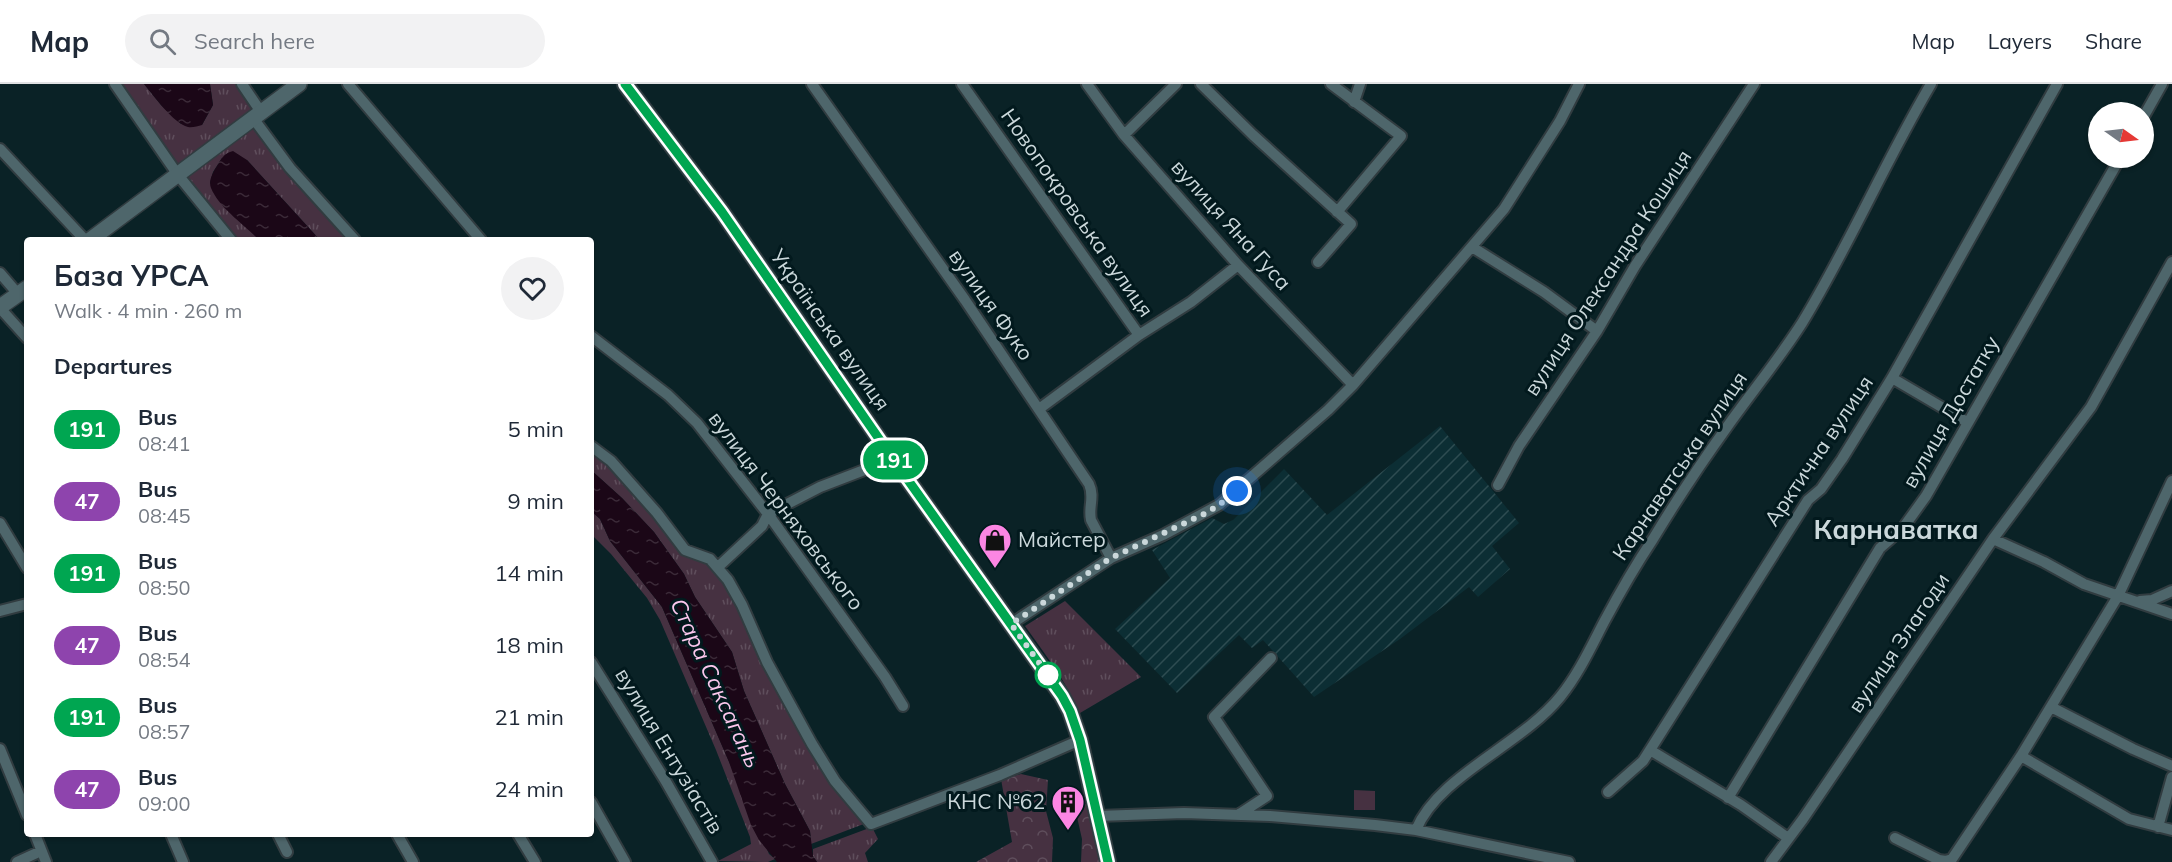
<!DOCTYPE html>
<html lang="en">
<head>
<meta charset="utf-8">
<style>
  :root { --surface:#fff; --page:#f2f2f3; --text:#1f2937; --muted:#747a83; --line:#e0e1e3 }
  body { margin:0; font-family:Mulish,sans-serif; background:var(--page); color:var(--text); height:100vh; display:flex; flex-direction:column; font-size:22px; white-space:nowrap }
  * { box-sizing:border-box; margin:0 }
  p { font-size:20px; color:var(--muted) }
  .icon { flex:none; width:33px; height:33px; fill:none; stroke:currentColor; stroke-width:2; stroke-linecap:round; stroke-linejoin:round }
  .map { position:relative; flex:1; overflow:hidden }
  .drawer { position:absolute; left:24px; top:153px; width:570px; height:600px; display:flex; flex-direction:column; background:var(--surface); border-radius:6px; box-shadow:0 2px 4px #0004 }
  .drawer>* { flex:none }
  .badge { padding:0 12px; border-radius:20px; font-size:21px; line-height:39px }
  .needle { width:39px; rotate:104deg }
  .fabs { position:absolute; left:2088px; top:18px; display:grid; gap:12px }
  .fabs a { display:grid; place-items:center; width:66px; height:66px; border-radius:50%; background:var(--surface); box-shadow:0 2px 4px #0004; font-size:30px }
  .you { position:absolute; width:30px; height:30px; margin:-15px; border:4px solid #fff; border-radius:50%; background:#1a73e8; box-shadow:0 0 0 9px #1a73e833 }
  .map>.badge { position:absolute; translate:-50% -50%; box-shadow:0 0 0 3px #fff }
  h2 { padding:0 30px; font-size:22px; line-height:54px }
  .round { display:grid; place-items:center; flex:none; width:63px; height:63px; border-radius:32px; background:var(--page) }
  .head { display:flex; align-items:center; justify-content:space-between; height:102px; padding:0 30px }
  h1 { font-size:28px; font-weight:700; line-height:45px }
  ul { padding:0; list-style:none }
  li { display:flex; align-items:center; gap:18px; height:72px; padding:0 30px }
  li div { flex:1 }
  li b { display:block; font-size:22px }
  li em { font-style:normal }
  li .badge { min-width:66px; font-weight:700; text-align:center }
  header { display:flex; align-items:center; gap:36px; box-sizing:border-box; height:84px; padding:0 30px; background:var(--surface); border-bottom:2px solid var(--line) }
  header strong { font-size:28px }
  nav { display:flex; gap:33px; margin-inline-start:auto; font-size:21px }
  .search { width:420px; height:54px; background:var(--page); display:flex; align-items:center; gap:15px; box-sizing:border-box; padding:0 21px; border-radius:33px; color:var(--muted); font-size:22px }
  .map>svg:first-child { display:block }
</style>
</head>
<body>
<header>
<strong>Map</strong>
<div class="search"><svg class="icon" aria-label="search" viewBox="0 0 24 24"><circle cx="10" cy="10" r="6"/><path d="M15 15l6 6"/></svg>Search here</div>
<nav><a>Map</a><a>Layers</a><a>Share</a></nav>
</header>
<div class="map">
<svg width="2172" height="778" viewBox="0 0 2172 778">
  <defs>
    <pattern id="industrial-furrows" width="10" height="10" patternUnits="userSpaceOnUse" patternTransform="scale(1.5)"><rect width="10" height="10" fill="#0c2e34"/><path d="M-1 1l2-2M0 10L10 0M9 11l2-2" fill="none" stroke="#2e4c51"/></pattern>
    <pattern id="grass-tufts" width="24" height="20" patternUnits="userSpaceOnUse" patternTransform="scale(1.5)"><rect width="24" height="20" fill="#463141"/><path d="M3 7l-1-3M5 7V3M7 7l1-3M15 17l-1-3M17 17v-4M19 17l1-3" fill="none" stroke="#5f4e5c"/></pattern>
    <pattern id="forest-crowns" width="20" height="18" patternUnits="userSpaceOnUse" patternTransform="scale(1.5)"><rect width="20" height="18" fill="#463141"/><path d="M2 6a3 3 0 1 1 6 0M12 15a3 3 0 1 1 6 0" fill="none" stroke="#5f4e5c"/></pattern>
    <pattern id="water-ripples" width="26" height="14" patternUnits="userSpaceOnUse" patternTransform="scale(1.5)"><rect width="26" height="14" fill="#1b0717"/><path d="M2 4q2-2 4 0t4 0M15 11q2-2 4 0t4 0" fill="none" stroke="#3b2a38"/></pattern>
  </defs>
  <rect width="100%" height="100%" fill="#0a2226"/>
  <!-- industrial -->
  <path fill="url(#industrial-furrows)" d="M1440 342 1519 439 1492 462 1510 485 1478 513 1469 503 1400 555 1314 613 1263 556 1252 564 1239 551 1177 609 1115 545 1170 494 1152 466 1212 434 1224 440 1233 436 1284 385 1327 431Z"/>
  <!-- grass -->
  <path fill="url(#grass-tufts)" d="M115 0H144L161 21 181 40 202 41 213 21 210 0H242L254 17 253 34 355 156H320L247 76 222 74 213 88 210 99 259 156H231Z
    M591 362 685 466 718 483 812 660 869 738 811 760 810 747 785 700 744 607 732 568 695 513 684 490 654 448 622 414 591 386Z
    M591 427 600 435 610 457 662 523 769 770 775 775 768 778 718 777 751 760 750 753 716 666 660 536 647 514 611 470 591 450Z
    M1065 517 1141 593 1080 629C1066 597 1045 570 1025 542Z
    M872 743 878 755 865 769 868 778H817L813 772V765Z"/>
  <!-- forest -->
  <path fill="url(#forest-crowns)" d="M1021 690 1048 696 1046 727 1053 754 1052 778H976L1012 758 1001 695Z
    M1079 718 1089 721 1102 778H1081L1082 755 1075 724Z"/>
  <!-- park -->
  <path fill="#463141" d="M1354 706 1375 707V726H1354Z"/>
  <!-- water -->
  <path fill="url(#water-ripples)" d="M144 0H210L213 21 202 41C198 42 192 44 188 43 173 39 154 12 144 0Z
    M233 67 247 76 320 156H259C245 141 219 124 211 104 208 97 213 88 217 82 221 75 224 69 233 67Z
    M591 386 622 414 654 448 684 490 695 513 732 568 744 607 785 700 810 747 813 772 817 778H777L759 756 751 741 729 678 662 523 610 457 600 435 591 427Z"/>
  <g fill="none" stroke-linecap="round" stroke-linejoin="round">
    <defs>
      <path id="street" d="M115 0 178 91 231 156
        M242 0 261 28
        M348 0 481 156
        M812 0 965 216 1089 400C1095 413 1088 423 1091 436L1111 474
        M962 0 1139 251
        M1087 0 1124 51 1238 181 1353 301
        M1201 0 1253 51 1351 140 1318 178
        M1331 0 1401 52 1337 128
        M1354 18 1360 0
        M2144 32 2162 0
        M253 34 290 84 355 156
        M1124 51 1176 0
        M0 65 85 156
        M1472 163 1544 208 1597 247
        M0 189 18 210
        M0 224 27 254
        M591 252 668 311 697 339 768 430 885 593 903 622
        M1892 294 1967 338
        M1039 325 1139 251 1191 218 1238 181
        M591 362 611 377 657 429 685 466 710 475 728 496 742 521 767 578 812 660 835 697 871 740 1000 691 1080 656
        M1498 401 1519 362 1597 247 1635 182 1754 0
        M0 439 27 484
        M1993 455 2044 478 2084 500 2172 530
        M718 483 762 442 768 430 820 403 893 375
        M2140 517 2152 516 2172 507
        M0 527 27 520
        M1011 540 1111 474 1163 451 1219 421 1328 326 1353 301 1504 125 1560 37 1579 0
        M591 578 665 696 712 778
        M2051 623 2133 665 2172 682
        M0 665 27 731
        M1650 666 1741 721 1788 754
        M2021 672 2129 735 2172 746
        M1608 708 1643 677 1650 666 1808 416 1821 405 1842 375 1892 294 2057 0
        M1728 714 1880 464 1903 444 1926 412 2120 74
        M591 718 625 778
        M1238 731 1267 712 1214 633 1271 574
        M1098 732 1184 729 1270 732 1375 741 1416 746 1569 778
        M2158 743 2172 693
        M1416 746C1438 692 1521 661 1560 613 1578 591 1591 563 1604 538 1619 510 1635 482 1653 455 1676 417 1701 379 1727 343 1751 309 1779 275 1802 239 1849 162 1885 78 1931 0
        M35 750 46 778
        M171 750 183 778
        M278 750 287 768
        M397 750 413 778
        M518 750 535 778
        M1895 754 1939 776 1946 777 1952 775 2021 672 2118 512 2172 397
        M17 778 41 767
        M1771 778 1803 735 1993 455 2091 323 2172 178"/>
      <path id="secondary" d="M625 0 722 128 893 375 1062 612 1070 627 1080 656 1108 778
        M90 156 299 0
        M0 223 27 204"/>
    </defs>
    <!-- street casing -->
    <use href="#street" stroke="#313c40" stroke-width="14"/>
    <!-- secondary casing -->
    <use href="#secondary" stroke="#313c40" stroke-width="18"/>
    <!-- street -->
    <use href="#street" stroke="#4e666b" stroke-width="10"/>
    <!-- secondary -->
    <use href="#secondary" stroke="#4e666b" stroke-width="15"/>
  </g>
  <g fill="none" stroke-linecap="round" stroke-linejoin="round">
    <defs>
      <path id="line" d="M625 0 722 128 893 375 1062 612 1070 627 1080 656 1108 778"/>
    </defs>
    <!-- line casing -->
    <use href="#line" stroke="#fff" stroke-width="14"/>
    <!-- line -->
    <use href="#line" stroke="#00a651" stroke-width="9"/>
    <!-- walk -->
    <path stroke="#cbd8db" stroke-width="6" stroke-dasharray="0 10.8" d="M1048 591 1053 598 1011 540 1111 474 1204 430 1219 421 1237 407"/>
  </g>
  <!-- icons -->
  <defs>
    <symbol id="shop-pin" viewBox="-11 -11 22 30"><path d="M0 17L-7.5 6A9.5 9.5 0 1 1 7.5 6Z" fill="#fc86e3" stroke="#02191d"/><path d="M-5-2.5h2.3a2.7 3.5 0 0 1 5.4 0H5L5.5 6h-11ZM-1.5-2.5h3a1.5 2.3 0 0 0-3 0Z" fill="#111"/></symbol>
    <symbol id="building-pin" viewBox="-11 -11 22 30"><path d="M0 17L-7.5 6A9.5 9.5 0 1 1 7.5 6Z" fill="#fc86e3" stroke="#02191d"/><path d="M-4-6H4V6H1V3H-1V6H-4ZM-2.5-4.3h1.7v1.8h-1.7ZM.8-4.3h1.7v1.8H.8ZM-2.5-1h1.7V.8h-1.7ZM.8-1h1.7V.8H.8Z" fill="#111"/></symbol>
  </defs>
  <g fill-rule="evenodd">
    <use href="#shop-pin" x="976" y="437" width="38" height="52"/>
    <use href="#building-pin" x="1049" y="699" width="38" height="52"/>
  </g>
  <!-- markers -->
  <circle fill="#fff" stroke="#00a651" stroke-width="3" cx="1048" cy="591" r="12"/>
  <g text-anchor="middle" stroke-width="6" stroke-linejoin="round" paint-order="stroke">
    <!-- street labels -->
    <g font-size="21" fill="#cbd8db" stroke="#02191d">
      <text transform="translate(1077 129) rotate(55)" y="7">Новопокровська вулиця</text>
      <text transform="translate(1231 141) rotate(48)" y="7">вулиця Яна Гуса</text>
      <text transform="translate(1608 189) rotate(-57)" y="7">вулиця Олександра Кошиця</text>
      <text transform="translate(991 221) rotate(55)" y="7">вулиця Фуко</text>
      <text transform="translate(830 246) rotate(55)" y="7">Українська вулиця</text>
      <text transform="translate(1951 328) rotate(-60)" y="7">вулиця Достатку</text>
      <text transform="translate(1819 367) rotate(-56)" y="7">Арктична вулиця</text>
      <text transform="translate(1680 382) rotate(-56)" y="7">Карнаватська вулиця</text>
      <text transform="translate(786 427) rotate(53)" y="7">вулиця Черняховського</text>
      <text transform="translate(1899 559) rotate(-56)" y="7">вулиця Злагоди</text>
      <text transform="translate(669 667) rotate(59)" y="7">вулиця Ентузіастів</text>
    </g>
    <!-- poi labels -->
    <g font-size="21" fill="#cbd8db" stroke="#02191d" text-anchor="start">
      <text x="1018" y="463">Майстер</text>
      <text x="1045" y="725" text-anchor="end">КНС №62</text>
    </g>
    <!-- water labels -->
    <g font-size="22" font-style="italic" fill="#fbc7ed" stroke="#02191d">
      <text transform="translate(716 599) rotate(65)" y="8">Стара Саксагань</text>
    </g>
    <!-- district labels -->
    <g font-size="27" font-weight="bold" fill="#cbd8db" stroke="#02191d">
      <text x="1896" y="455">Карнаватка</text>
    </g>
  </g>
</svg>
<div class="fabs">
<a><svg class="needle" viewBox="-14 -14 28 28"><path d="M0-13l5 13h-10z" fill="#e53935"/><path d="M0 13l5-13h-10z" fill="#747a83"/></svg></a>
</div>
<div class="you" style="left:1237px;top:407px"></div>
<b class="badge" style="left:894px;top:376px;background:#00a651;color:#fff">191</b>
<section class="drawer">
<div class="head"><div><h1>База УРСА</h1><p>Walk · 4 min · 260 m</p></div><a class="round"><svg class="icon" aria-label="heart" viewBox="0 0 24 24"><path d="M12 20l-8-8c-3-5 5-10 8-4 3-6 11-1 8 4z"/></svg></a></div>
<h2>Departures</h2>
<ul>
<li><span class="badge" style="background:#00a651;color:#fff">191</span><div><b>Bus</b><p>08:41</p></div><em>5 min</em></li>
<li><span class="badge" style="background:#8e44ad;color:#fff">47</span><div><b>Bus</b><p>08:45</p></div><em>9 min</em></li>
<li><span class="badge" style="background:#00a651;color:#fff">191</span><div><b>Bus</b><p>08:50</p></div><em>14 min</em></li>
<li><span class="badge" style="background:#8e44ad;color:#fff">47</span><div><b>Bus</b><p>08:54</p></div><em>18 min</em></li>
<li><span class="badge" style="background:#00a651;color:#fff">191</span><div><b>Bus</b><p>08:57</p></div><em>21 min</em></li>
<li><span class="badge" style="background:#8e44ad;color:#fff">47</span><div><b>Bus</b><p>09:00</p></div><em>24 min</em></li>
</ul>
</section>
</div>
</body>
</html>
